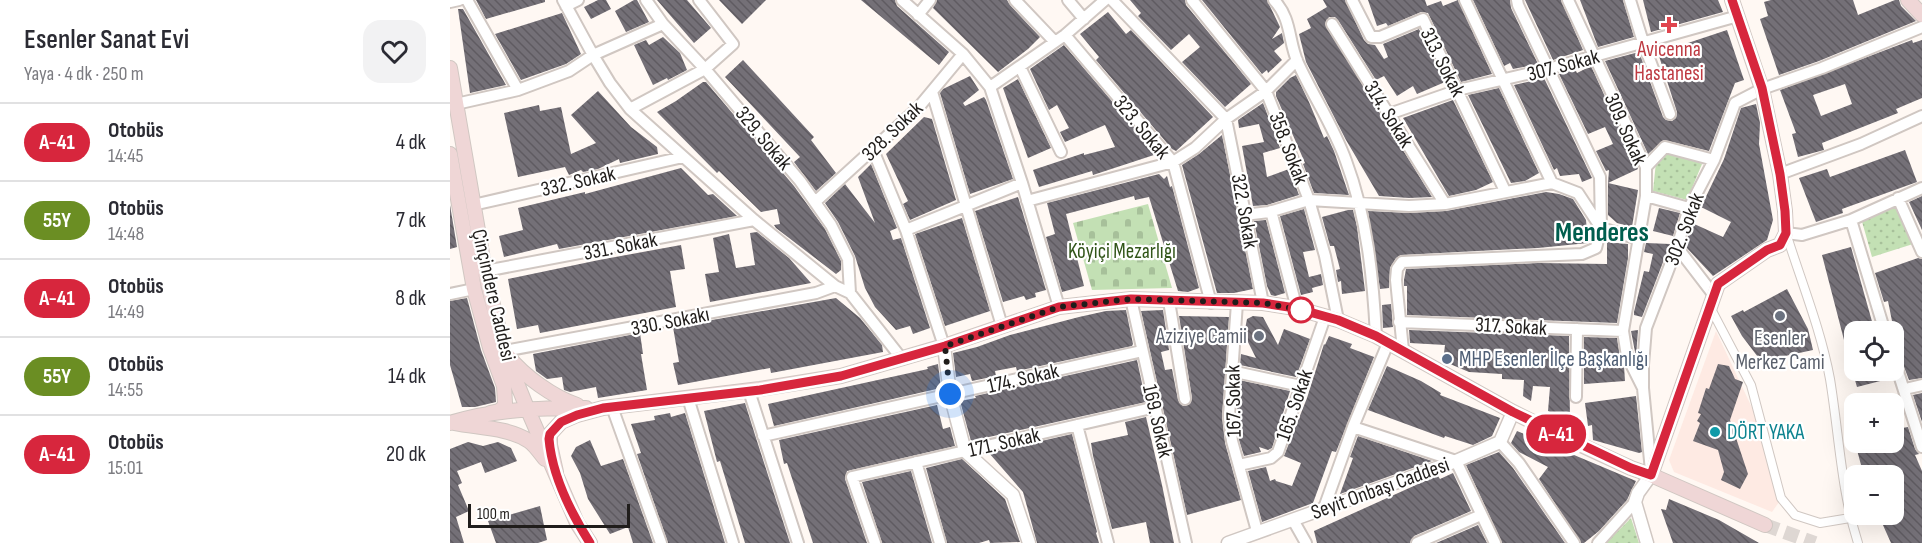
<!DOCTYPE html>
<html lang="tr">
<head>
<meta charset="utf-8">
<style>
  :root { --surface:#fff; --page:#f2f2f3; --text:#2b2b33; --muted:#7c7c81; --line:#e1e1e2 }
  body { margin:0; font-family:"Sofia Sans Condensed",sans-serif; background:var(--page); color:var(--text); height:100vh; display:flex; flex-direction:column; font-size:22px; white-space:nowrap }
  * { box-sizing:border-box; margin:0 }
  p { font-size:20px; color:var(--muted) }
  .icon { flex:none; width:33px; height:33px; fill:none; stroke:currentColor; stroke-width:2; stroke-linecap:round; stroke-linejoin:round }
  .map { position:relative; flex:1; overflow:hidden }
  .panel { display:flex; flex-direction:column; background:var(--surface); width:450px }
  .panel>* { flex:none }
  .badge { padding:0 12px; border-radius:20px; font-size:21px; line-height:39px }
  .buttons { position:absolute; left:1394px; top:321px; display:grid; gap:12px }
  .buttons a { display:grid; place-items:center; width:60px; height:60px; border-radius:12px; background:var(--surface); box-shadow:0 6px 24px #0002; font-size:30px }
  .scale { position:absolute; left:18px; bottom:15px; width:162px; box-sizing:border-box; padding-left:6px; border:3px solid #201d1b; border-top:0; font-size:16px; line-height:21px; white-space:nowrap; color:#201d1b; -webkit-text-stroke:4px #fff; paint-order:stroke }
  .you { position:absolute; width:30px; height:30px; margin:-15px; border:4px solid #fff; border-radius:50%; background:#1a73e8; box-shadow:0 0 0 9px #1a73e833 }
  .map>.badge { position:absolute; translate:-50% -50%; box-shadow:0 0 0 3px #fff }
  .round { display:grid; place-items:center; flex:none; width:63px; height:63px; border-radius:18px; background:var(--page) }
  .headline { display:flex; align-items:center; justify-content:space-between; height:102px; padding:0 24px }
  h1 { font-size:28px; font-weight:600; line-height:45px }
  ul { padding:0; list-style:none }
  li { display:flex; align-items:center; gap:18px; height:78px; padding:0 24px; border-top:2px solid var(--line) }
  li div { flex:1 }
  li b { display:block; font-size:22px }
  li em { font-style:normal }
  li .badge { min-width:66px; font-weight:700; text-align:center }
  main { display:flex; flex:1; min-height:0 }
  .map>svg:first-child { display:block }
</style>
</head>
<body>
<main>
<section class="panel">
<div class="headline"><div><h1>Esenler Sanat Evi</h1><p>Yaya · 4 dk · 250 m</p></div><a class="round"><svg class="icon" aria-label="heart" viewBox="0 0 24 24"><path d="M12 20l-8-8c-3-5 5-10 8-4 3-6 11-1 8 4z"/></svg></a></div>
<ul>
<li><span class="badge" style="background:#d7263d;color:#fff">A-41</span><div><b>Otobüs</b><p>14:45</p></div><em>4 dk</em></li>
<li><span class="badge" style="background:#6b8e23;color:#fff">55Y</span><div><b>Otobüs</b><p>14:48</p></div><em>7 dk</em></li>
<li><span class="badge" style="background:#d7263d;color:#fff">A-41</span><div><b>Otobüs</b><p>14:49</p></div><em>8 dk</em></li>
<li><span class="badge" style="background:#6b8e23;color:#fff">55Y</span><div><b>Otobüs</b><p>14:55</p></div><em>14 dk</em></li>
<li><span class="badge" style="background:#d7263d;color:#fff">A-41</span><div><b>Otobüs</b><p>15:01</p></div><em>20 dk</em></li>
</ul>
</section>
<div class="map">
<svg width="1472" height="543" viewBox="0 0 1472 543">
  <defs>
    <pattern id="cemetery-stones" width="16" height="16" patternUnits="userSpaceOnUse" patternTransform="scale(1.5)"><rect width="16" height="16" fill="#c3e0b4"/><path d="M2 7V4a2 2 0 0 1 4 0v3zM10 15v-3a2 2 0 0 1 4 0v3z" fill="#a7c09a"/></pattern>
    <pattern id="park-dots" width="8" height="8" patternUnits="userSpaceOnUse" patternTransform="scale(1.5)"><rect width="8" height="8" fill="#c3e0b4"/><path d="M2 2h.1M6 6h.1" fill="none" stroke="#a7c09a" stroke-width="1.8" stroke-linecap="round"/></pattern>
    <pattern id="building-back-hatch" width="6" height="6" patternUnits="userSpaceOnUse" patternTransform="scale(1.5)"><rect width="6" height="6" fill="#747077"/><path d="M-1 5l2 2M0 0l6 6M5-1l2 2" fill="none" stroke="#5f5b61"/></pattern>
  </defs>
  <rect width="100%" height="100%" fill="#fff8f3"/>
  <!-- commercial -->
  <path fill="#feeae3" d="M1266 331 1303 410 1329 502 1322 512 1224 472 1219 460Z"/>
  <!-- cemetery -->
  <path fill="url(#cemetery-stones)" d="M698 204 722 288 642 290 623 223Z"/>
  <!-- park -->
  <path fill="url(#park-dots)" d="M1221 150 1252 164 1237 200 1203 191 1206 162Z
    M1448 206 1463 244 1422 257 1411 218Z
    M1181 518 1189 543H1156Z"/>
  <!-- building -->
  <path fill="url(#building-back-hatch)" fill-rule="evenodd" d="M26 0H95V2L36 19Z
    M148 0H156L161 9 141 19 134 7Z
    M184 0H187L199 22 176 32 165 11Z
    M207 0H237L261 28 244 43Z
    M269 0H316L292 24Z
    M411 0H445L447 6 499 52 489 65Z
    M487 0H557L560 5 590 37 578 49 548 72 483 8Z
    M680 0H735L736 5 801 84 775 107 732 62 750 47 739 34 721 50 688 16 691 13Z
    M752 0H817L830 27 822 39 832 33 834 43 824 51 832 60 818 73 817 70 812 74Z
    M873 0H895L914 40 918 44 925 45 934 59 938 57 933 44 969 29 995 82 967 94 963 86 947 96 934 76 926 80 888 20 885 17H879L875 24 982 197 959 198 929 196 896 140 856 62 849 34 861 28 857 19 877 7Z
    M918 0H975L977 6 991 1 993 6 1008 0 1042 74 1011 82 978 13 971 12 938 26 936 23 927 26Z
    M1023 0H1060L1061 8 1088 64 1063 69 1060 63 1054 66Z
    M1075 0H1111L1133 50 1103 60Z
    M1130 0H1173L1184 37 1148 47Z
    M1193 0H1268L1273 12 1201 32Z
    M1321 0H1403L1408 15 1445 0H1449L1451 6 1466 21 1369 61 1329 75 1310 19 1318 16 1314 2Z
    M8 9H13L56 85 20 93Z
    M658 12 676 34 681 30 763 117 726 151 722 149 646 60 649 57 630 34Z
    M112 13 131 54 116 64 71 80 45 34Z
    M1277 30 1294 80 1285 83 1259 151 1214 140 1198 154 1155 61 1189 52 1213 117 1216 120 1222 121 1226 118 1227 112 1208 53Z
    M213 37 230 53 237 70 218 80 217 78 203 85 184 45 196 40 199 45Z
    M1462 40 1463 43 1472 40V98L1446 109 1448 113 1372 143 1374 150 1348 157 1342 134 1346 133 1330 90ZM1395 84 1402 104 1371 116 1363 95Z
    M614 45 707 154 643 175 642 171 589 187 583 170 634 153V155L665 147 655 125 615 142 610 132 619 128 607 105 599 110 580 69Z
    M293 60 364 137 361 140 386 173 366 191 344 162 350 157 275 77Z
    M1141 66 1188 169 1158 183 1159 170 1156 171 1146 151 1163 144 1155 127 1138 134 1109 74 1125 69 1127 73Z
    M846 75 859 102 874 138 877 136 884 151 899 195 864 193 853 164 855 163 826 96V92L840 78Z
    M520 76 529 90 513 103 515 106 534 97 536 100 563 179 520 194 490 93 493 89Z
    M1094 78 1142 178 1132 182 1129 174 1110 176 1107 168 1104 170 1064 85Z
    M568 79 601 148 578 158 553 88Z
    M253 82H256L344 186 375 229 391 261V270L386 274 326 228 324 225 330 224 327 209 311 212 269 171 267 173 207 112 226 101Z
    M1049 88 1089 173 1075 181 1061 183 1018 95Z
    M148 91 181 127 207 147 208 154 170 163 169 159 148 169 133 172 131 170 119 175 115 167 68 177 54 113 89 105 90 111 111 107 121 154 146 143 121 115Z
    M1003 100 1043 182 1026 190 999 196 953 118Z
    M813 103 830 148 813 153 817 177 839 169 849 195 817 205 803 206 792 146 814 142 809 124 789 128 788 120Z
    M1306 104 1310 123 1309 144 1323 220 1317 240 1263 276 1235 246 1242 223 1273 237 1281 222 1251 207 1274 159 1291 108Z
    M474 117 482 119 506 200 460 220 453 204 458 201 436 154Z
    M772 135 803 289 784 293H767L732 165 749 154Z
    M1455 150 1467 182 1392 209 1393 213 1366 222 1349 178 1377 169 1380 177Z
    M421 164 447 228 440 231 443 240 451 238 480 328 463 334 460 326 446 330 425 307 415 288 405 256 388 222 375 203 395 184 425 223 408 177Z
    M231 168 258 195 263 194 287 216 109 249 107 244 54 257 49 236 73 230 68 208 135 192V194Z
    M709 174 714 179 717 176 720 187 722 186 749 288 738 292 728 291 699 197 685 200 684 196 616 214 634 286 612 292 596 237 605 234 597 203Z
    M1158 183 1188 190 1182 227 1167 223 1158 215Z
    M1096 192 1109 194 1123 199 1136 220 1138 243 1088 248 951 255 946 258 940 268 939 288 930 289 918 211 959 213 996 211Z
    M1472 196V230L1459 202Z
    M568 197 596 290 585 293 586 297 576 300 574 296 553 302 525 211Z
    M0 205 7 247 0 249Z
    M1209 208 1230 213 1223 236 1203 231Z
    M854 209 865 250 853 252 859 277 871 274 873 285 862 288 863 292 851 295 830 216Z
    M898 210H903L907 227 915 291 892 294 891 281 888 282 886 270 890 269 884 246H880L872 217Z
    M512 218 540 311 495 326 465 234Z
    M816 220 835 293 825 296 821 295 817 286 804 221Z
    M307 232 339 258 361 283 260 302 255 274 269 272 263 238 279 234 286 268 305 265 300 233Z
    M1157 242 1178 244V258L1167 323 957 315V286H954V280L956 269 1088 263 1157 264Z
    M1196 243 1220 244 1192 317 1184 315V312L1194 271 1199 272 1203 254 1194 252Z
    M231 245 235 269 220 271 226 307 90 333 88 325 67 329 58 279 149 260Z
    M1401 247 1425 332H1404V366L1401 367 1372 255Z
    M1468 258 1472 259V378L1459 380 1448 351 1438 301 1434 302 1425 273Z
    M1337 289 1358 329 1363 350 1311 361 1292 336 1281 316 1293 310 1294 312Z
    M17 298 31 350 45 388 46 402 25 407H12L0 365V301Z
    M386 298 410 318 432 345 433 352 321 373 320 368 228 385 223 363 229 362 223 327Z
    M941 304 943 327 933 328 932 305Z
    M676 310 683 344 682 346 567 371 566 367 545 371 546 376 522 381 520 374 506 377 503 353 527 347 560 335 629 317 656 311Z
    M713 310 719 350 711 352 715 370 722 369 728 400 733 406 740 404 742 398 729 316 779 317 772 417 775 443 791 500 737 515 691 311Z
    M803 316 813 317 828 345 834 329 860 339 846 377 790 365 791 354 806 358 794 334 797 319Z
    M959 330 1119 336 1120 423 1098 411 1100 387 1083 386 1081 401 1073 396 1074 380 1052 379V374L1019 372 993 361 995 345 960 343Z
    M1188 330 1186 357 1181 331Z
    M190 333 193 354H191L197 390 148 398 146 387 120 392 114 390 112 377 97 379 86 371 83 354Z
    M879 336 902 344 900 348 924 357 886 452 882 451 863 503 812 522 798 471 816 467 820 481 825 479 826 481 842 486 851 463 834 456 857 398 874 344 875 345Z
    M1134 337 1167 338 1170 358 1174 366 1175 381 1134 384Z
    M687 360 696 402 521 441 510 401 526 398 525 396Z
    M488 364 491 388 324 426 318 404 478 369 477 367Z
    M1268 364 1279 366 1285 379 1293 382 1280 420 1298 474 1290 489 1271 480 1274 472 1268 450 1243 441 1250 423 1247 421 1251 414 1248 413 1256 388 1259 389Z
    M937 366 971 381 991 393 990 395 1050 418 1042 436 1023 445 995 436 994 438 918 410Z
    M1402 370H1436L1438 379 1407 387Z
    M789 380 840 391 822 448 818 450 809 447 811 452 794 456 789 440 787 416Z
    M1472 393V422L1463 395Z
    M1186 396 1192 452 1189 453 1143 440 1142 425 1138 426 1135 403Z
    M295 403 306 438 340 543H295L270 461 267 462 254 411Z
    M487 405 493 429 500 427 505 446 397 471 395 479 417 543H363L337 463 334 464 329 440Z
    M1443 406H1446L1452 428 1458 427 1465 449 1469 454 1465 455 1472 471V543H1441L1428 514H1443V476H1414L1407 450 1408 442H1443Z
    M220 413 221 417 235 413 275 543H218L187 454 191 453 181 424 205 420 204 416Z
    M696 417 712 485 724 543H700L696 522 662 529 643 456 641 443 678 435 675 422Z
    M1067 431 1186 481 1177 500 1149 531 1134 543H1131L1089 479 1098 467 1069 452 1061 443Z
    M622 434 647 532 646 533 649 543H587L573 492 539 453Z
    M908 436 982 461 890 494 903 458 900 457Z
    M140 440 151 466 173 459 203 543H183L178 527 160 534 138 499 130 473 121 456 126 447Z
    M18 442 33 446 48 442 61 448 67 461 35 473 31 462 7 471 12 483 8 485 19 511 6 517 14 543H0V449Z
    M1049 452 1063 468 1115 543H1052L1016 465Z
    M512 459 555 499 570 542 540 543 539 540 529 543H497L476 468Z
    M461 471 482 543H432L412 482Z
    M1003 473 1021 511 964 536 960 543H867L864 531 977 480 988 476 990 479Z
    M1219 499 1269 520 1309 543H1223L1211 509 1216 510Z
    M90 506 97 540 88 543H46L38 521Z
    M1028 525 1037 543H986Z"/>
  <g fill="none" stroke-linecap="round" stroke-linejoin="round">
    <!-- secondary-tunnel -->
    <path stroke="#ded7d3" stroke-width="14" stroke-dasharray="14 7" stroke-linecap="butt" d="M1315 525 1365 543"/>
    <defs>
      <path id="pedestrian" d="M1336 233C1351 281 1371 330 1380 379 1389 434 1391 490 1408 543
        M1260 307 1301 385 1331 498 1345 515 1370 523 1400 518"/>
      <path id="minor" d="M17 0 68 90
        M113 0 143 55 160 83 180 109 304 220 385 286 400 293 452 359
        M196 0 213 24 255 69 350 181 381 225 398 259 400 293
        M452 0 513 54 540 87 572 183 609 307
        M565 0 605 42
        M618 0 634 19
        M662 0 776 119 813 303
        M742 0 816 91 859 200 875 256 888 320
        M824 0C842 19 838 41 848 63 863 96 884 127 896 161 917 217 923 277 926 336
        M902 0 921 37H930L973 19 1055 191
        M1015 0 1102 183
        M1118 0 1196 167V196L1173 331 1177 356 1193 388 1201 471
        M1180 0 1193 42 1220 114
        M0 2 9 0
        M116 6 128 0
        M468 15 480 0
        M882 24 995 204
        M615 35 723 162 761 303
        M570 67 611 152
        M540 87 615 35 655 0
        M482 92 552 326
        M6 104 68 90 119 71 143 55 213 24
        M180 109 255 69 283 44 249 0
        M939 114 1008 90 1098 69 1288 16
        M423 150 456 230 494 346
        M1196 167 1215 147 1264 160
        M1330 174 1411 144 1472 116
        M1196 196 1239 208
        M1448 198 1472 252
        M577 201 723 162 745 148 776 119 816 91 847 60
        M365 202 468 108 513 54
        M23 205 233 157
        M821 211 847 309
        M794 215 819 212 859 200 959 206 995 204 1102 183 1128 193 1151 228 1189 239
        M1401 220 1435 332
        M456 230 572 183
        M1336 233 1352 235 1401 220 1472 188
        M1227 247 1263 294
        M35 271 304 220
        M0 294 24 289
        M681 299 736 543
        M719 301 735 399
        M787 303 779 416 782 441 807 531
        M949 322 1173 331
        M953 350 946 280 947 269 952 262 1132 254 1146 248 1151 228 1150 177 1068 5 1067 0
        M54 351 366 293 385 286
        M1443 356 1472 447
        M781 371 851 386
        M1193 388V365L1196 328 1227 247 1239 208 1264 160 1285 103 1312 89 1372 68 1472 27
        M1455 389 1472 385
        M299 391 348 543
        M1126 397 1127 329
        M238 398 283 543
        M162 407 211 543
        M627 425 658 543
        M903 427 1006 461 1045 543
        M313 436 692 351
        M1050 442 1069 463 1124 543
        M466 462 490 543
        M789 465 821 458 828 452 875 317
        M874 508 903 427 938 343
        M843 520 856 543
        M425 543 402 477 706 407
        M967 543 1031 515
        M1148 543 1185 502"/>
      <path id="tertiary" d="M494 346 500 394 515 451 563 495 579 543
        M778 543 1006 461 1050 442 1063 412
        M1197 543 1185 502 1188 493 1201 475"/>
      <path id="secondary" d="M1458 0 1472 15
        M0 68 35 271 54 351 77 408 127 523 140 543
        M0 154 24 289 40 348 54 386 55 403 54 407 49 411 40 413
        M58 356C74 376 103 397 127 405
        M0 423C44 409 90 408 136 408
        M4 423C28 428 57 427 79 441 85 445 90 453 95 459
        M106 472 100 445V434L111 422 127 415 153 408 310 389 391 376 494 346 609 307 681 299 813 303 845 308 888 320 926 336 1063 412 1109 435 1181 468 1201 475 1315 525
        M1201 475 1268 284 1317 250 1330 245 1336 233 1335 211 1330 174 1312 89 1282 0"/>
    </defs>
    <!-- pedestrian casing -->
    <use href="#pedestrian" stroke="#d0c7c2" stroke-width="10"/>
    <!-- minor casing -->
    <use href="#minor" stroke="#d0c7c2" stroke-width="14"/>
    <!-- tertiary casing -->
    <use href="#tertiary" stroke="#d0c7c2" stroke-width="15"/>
    <!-- secondary casing -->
    <use href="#secondary" stroke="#d0c7c2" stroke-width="16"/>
    <!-- pedestrian -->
    <use href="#pedestrian" stroke="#fff" stroke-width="8"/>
    <!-- minor -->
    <use href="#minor" stroke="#fff" stroke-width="10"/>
    <!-- tertiary -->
    <use href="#tertiary" stroke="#fff" stroke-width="12"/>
    <!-- secondary -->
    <use href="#secondary" stroke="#efd6d6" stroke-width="14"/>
  </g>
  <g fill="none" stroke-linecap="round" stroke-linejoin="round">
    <defs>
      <path id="line" d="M140 543C121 513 102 475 99 439L100 434 111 422 127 415 153 408 310 390 391 376 495 346 609 307 681 299 813 303 845 308 888 320 926 336 1063 412 1181 468 1201 475 1268 284 1317 250 1330 245 1336 233 1335 211 1330 174 1312 88 1282 0"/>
    </defs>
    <!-- line casing -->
    <use href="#line" stroke="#fff" stroke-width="14"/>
    <!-- line -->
    <use href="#line" stroke="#d7263d" stroke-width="9"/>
    <!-- walk -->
    <path stroke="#201d1b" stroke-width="6" stroke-dasharray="0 10.8" d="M500 394 495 346 609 307 681 299 813 303 851 310"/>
  </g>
  <!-- markers -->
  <path fill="#e0444e" stroke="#fff" stroke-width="2" d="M1216 16h6v6h6v6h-6v6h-6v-6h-6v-6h6z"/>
  <circle fill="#fff" stroke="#d7263d" stroke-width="3" cx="851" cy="310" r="12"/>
  <g fill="#6b7280" stroke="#fff" stroke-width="2">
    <circle cx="1330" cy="316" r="6"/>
    <circle cx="809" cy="336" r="6"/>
  </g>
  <circle fill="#5c6f8a" stroke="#fff" stroke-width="2" cx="997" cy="359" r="6"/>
  <circle fill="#0f9aa8" stroke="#fff" stroke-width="2" cx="1265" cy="432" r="6"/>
  <g text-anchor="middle" stroke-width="4.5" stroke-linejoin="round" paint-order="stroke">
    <!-- health labels -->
    <g font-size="21" fill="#be3a42" stroke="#fff">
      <text x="1219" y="56">Avicenna<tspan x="1219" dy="24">Hastanesi</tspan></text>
    </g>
    <!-- street labels -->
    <g font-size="21" fill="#201d1b" stroke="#fff">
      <text transform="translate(993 62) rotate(63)" y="7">313. Sokak</text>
      <text transform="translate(1113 65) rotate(-15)" y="7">307. Sokak</text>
      <text transform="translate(939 114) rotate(58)" y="7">314. Sokak</text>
      <text transform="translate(692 127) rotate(50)" y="7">323. Sokak</text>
      <text transform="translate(1176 129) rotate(66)" y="7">309. Sokak</text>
      <text transform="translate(442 131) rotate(-44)" y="7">328. Sokak</text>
      <text transform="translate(314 138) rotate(50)" y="7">329. Sokak</text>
      <text transform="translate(839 148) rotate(69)" y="7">358. Sokak</text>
      <text transform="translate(128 181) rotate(-13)" y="7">332. Sokak</text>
      <text transform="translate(795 211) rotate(80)" y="7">322. Sokak</text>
      <text transform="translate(1234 229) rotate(-69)" y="7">302. Sokak</text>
      <text transform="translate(170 246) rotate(-11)" y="7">331. Sokak</text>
      <text transform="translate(44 295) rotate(77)" y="7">Çinçindere Caddesi</text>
      <text transform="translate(220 321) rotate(-11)" y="7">330. Sokakı</text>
      <text transform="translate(1061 326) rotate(3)" y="7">317. Sokak</text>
      <text transform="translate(573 378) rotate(-13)" y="7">174. Sokak</text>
      <text transform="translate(783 401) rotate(-91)" y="7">167. Sokak</text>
      <text transform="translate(844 405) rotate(-71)" y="7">165. Sokak</text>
      <text transform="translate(708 421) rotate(77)" y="7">169. Sokak</text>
      <text transform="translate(554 442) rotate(-13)" y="7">171. Sokak</text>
      <text transform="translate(930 488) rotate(-20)" y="7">Seyit Onbaşı Caddesi</text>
    </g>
    <!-- park labels -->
    <g font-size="21" fill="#315519" stroke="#fff">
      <text x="672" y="258">Köyiçi Mezarlığı</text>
    </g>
    <!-- worship labels -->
    <g font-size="21" fill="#5b616d" stroke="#fff" text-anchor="end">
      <text x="797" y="343">Aziziye Camii</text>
      <text x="1330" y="345" text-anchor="middle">Esenler<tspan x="1330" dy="24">Merkez Cami</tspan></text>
    </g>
    <!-- service labels -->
    <g font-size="21" fill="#4e5e75" stroke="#fff" text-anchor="start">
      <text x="1009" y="366">MHP Esenler İlçe Başkanlığı</text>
    </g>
    <!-- culture labels -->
    <g font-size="21" fill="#0d838f" stroke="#fff" text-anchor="start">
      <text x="1277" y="439">DÖRT YAKA</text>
    </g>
    <!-- district labels -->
    <g font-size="27" font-weight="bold" fill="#005e4e" stroke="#fff">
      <text x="1152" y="241">Menderes</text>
    </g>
  </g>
</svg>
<div class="buttons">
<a><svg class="icon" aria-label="locate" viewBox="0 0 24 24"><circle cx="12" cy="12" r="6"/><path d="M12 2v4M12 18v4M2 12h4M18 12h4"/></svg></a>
<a>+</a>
<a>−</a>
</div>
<div class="scale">100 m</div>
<div class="you" style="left:500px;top:394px"></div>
<b class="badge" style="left:1106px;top:434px;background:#d7263d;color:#fff">A-41</b>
</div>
</main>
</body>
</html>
